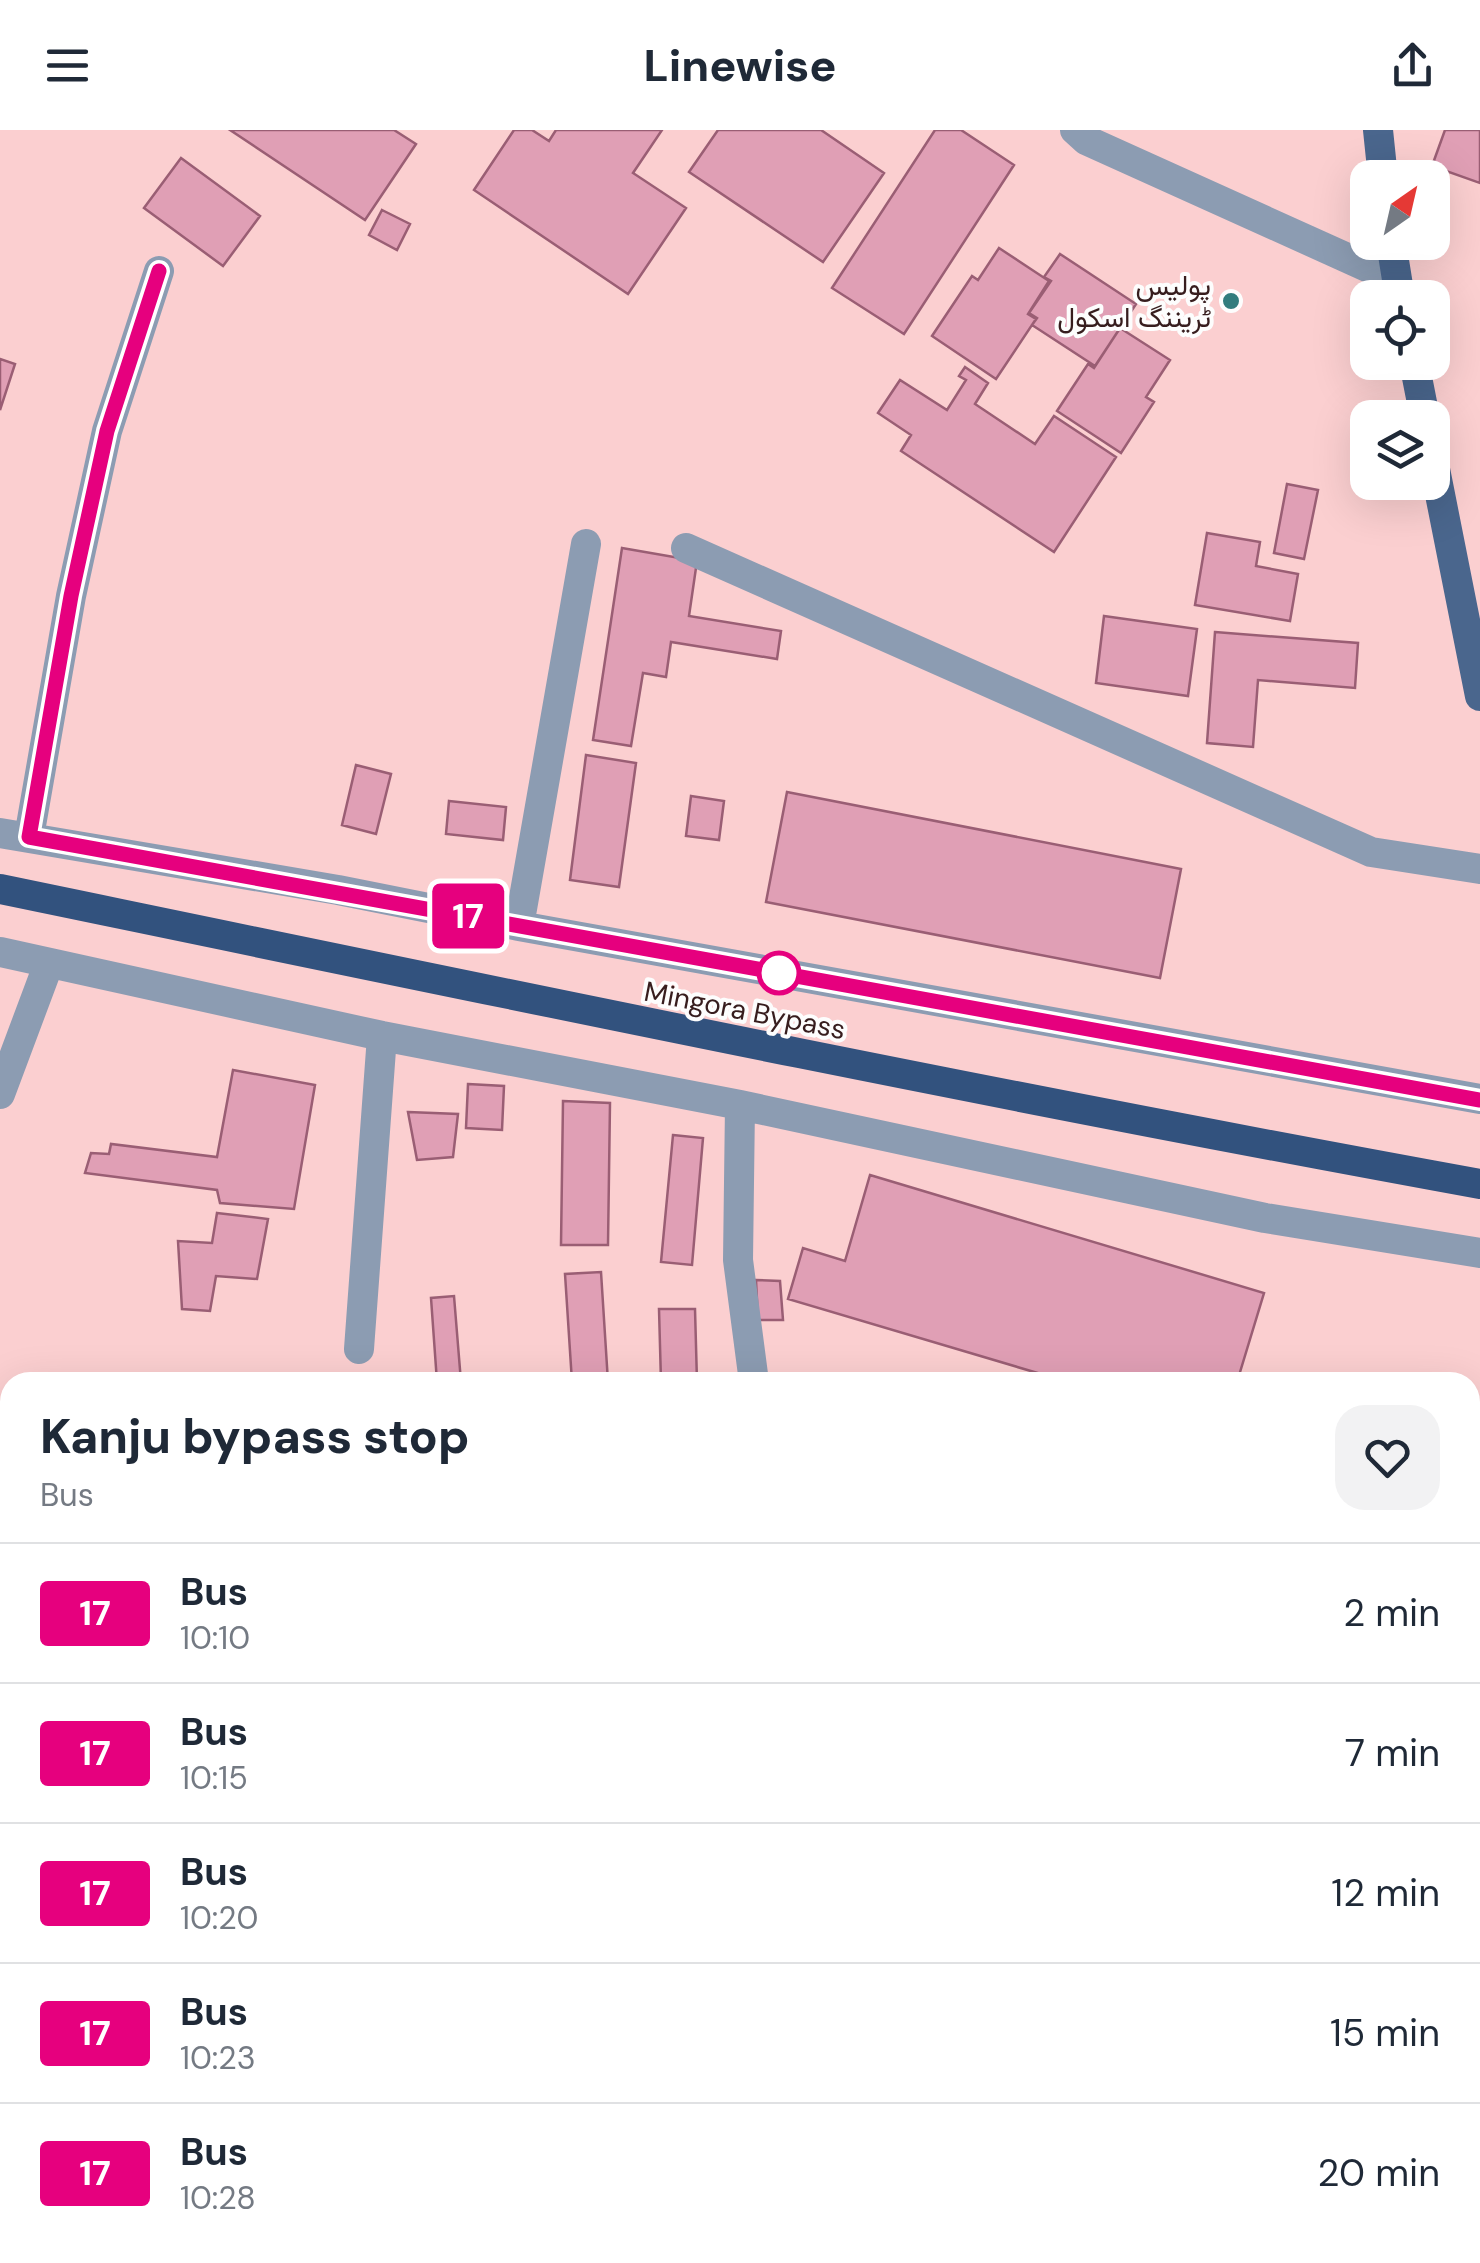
<!DOCTYPE html>
<html lang="en">
<head>
<meta charset="utf-8">
<style>
  :root { --surface:#fff; --page:#f2f2f3; --text:#1f2937; --muted:#747a83; --line:#e0e1e3 }
  body { margin:0; font-family:"DM Sans",Vazirmatn,sans-serif; background:var(--page); color:var(--text); height:100vh; display:flex; flex-direction:column; font-size:38px; white-space:nowrap }
  * { box-sizing:border-box; margin:0 }
  p { font-size:32px; color:var(--muted) }
  .icon { flex:none; width:55px; height:55px; fill:none; stroke:currentColor; stroke-width:2; stroke-linecap:round; stroke-linejoin:round }
  .map { position:relative; flex:1; overflow:hidden }
  .panel { position:absolute; left:0px; top:1242px; width:1480px; height:892px; display:flex; flex-direction:column; background:var(--surface); border-radius:30px 30px 0 0; box-shadow:0 10px 40px #0002 }
  .panel>* { flex:none }
  .badge { padding:0 20px; border-radius:8px; font-size:35px; line-height:65px }
  .needle { width:65px; rotate:34deg }
  .controls { position:absolute; left:1350px; top:30px; display:grid; gap:20px }
  .controls a { display:grid; place-items:center; width:100px; height:100px; border-radius:20px; background:var(--surface); box-shadow:0 10px 40px #0002; font-size:50px }
  .map>.badge { position:absolute; translate:-50% -50%; box-shadow:0 0 0 5px #fff }
  .round { display:grid; place-items:center; flex:none; width:105px; height:105px; border-radius:30px; background:var(--page) }
  .headline { display:flex; align-items:center; justify-content:space-between; height:170px; padding:0 40px }
  h1 { font-size:48px; font-weight:800; line-height:75px }
  ul { padding:0; list-style:none }
  li { display:flex; align-items:center; gap:30px; height:140px; padding:0 40px; border-top:2px solid var(--line) }
  li div { flex:1 }
  li b { display:block; font-size:38px }
  li em { font-style:normal }
  li .badge { min-width:110px; font-weight:700; text-align:center }
  header { display:flex; justify-content:space-between; align-items:center; height:130px; padding:0 40px; background:var(--surface); font-size:45px; font-weight:800 }
  .map>svg:first-child { display:block }
</style>
</head>
<body>
<header><svg class="icon" aria-label="menu" viewBox="0 0 24 24"><path d="M4 6h16M4 12h16M4 18h16"/></svg>Linewise<svg class="icon" aria-label="share" viewBox="0 0 24 24"><path d="M12 15V3M7 8l5-5 5 5M5 13v7h14v-7"/></svg></header>
<div class="map">
<svg width="1480" height="2133" viewBox="0 0 1480 2133">
  <rect width="100%" height="100%" fill="#fbcfd0"/>
  <!-- building -->
  <path fill="#e09fb5" stroke="#9a5e74" stroke-width="2.5" d="M230 0H394L416 14 365 90Z
    M514 0H532L549 11 556 0H662L633 43 686 78 628 164 474 60Z
    M718 0H821L884 43 823 132 689 42Z
    M935 0H961L1014 35 904 204 832 158Z
    M1445 0H1480V53L1432 36Z
    M181 28 260 86 223 136 144 78Z
    M382 80 410 94 397 120 369 105Z
    M999 118 1049 151 1028 184 1036 189 996 249 932 206 972 146 978 150Z
    M1060 124 1136 174 1095 236 1032 195 1037 188 1029 183 1051 151 1044 147Z
    M1120 198 1170 230 1146 267 1154 272 1121 323 1057 281 1088 234 1094 238Z
    M0 229 15 234 0 280Z
    M965 237 988 253 975 274 1035 314 1054 286 1116 327 1054 422 901 321 911 305 878 283 900 250 947 280 966 250 959 246Z
    M1287 354 1318 360 1304 429 1274 423Z
    M1207 403 1260 412 1256 436 1298 444 1290 491 1195 475Z
    M622 418 697 431 689 486 781 501 777 529 671 512 666 547 643 543 631 616 593 610Z
    M1104 486 1197 499 1188 566 1096 553Z
    M1215 502 1358 513 1355 558 1258 550 1253 617 1207 613Z
    M586 625 636 633 619 757 570 750Z
    M356 635 391 644 376 704 342 695Z
    M787 662 1181 739 1160 848 766 772Z
    M691 666 724 671 719 710 686 706Z
    M449 671 506 677 503 710 446 704Z
    M233 940 315 955 294 1079 220 1073 217 1060 85 1043 91 1023 109 1024 111 1014 217 1027Z
    M468 954 504 956 502 1000 466 998Z
    M563 971 610 973 608 1115H561Z
    M408 982 458 984 453 1027 417 1030Z
    M673 1005 703 1008 692 1135 661 1132Z
    M870 1045 1264 1163 1237 1252H1068L788 1169 803 1118 845 1131Z
    M217 1083 268 1089 257 1149 216 1146 210 1181 182 1179 178 1111 212 1113Z
    M601 1142 608 1252H572L565 1144Z
    M756 1150 780 1151 783 1190H758Z
    M454 1166 461 1252H437L431 1168Z
    M659 1179H695L697 1252H661Z
    M1480 1290V1398L1470 1400V1292Z
    M1470 1849 1480 1856V1955L1470 1949Z
    M10 1909V1965L0 1966V1910Z
    M0 2042 10 2043V2100L0 2099Z
    M52 2125H95L94 2133H51Z
    M248 2125H301V2133H248Z
    M317 2125H417L416 2133H317Z
    M953 2125H998V2133H953Z
    M1005 2125H1043V2133H1005Z
    M1360 2125H1403L1402 2133H1359Z
    M1053 2126 1112 2130V2133H1053Z"/>
  <g fill="none" stroke-linecap="round" stroke-linejoin="round">
    <!-- minor -->
    <path stroke="#8c9cb2" stroke-width="30" d="M1075 0 1086 10 1396 150
      M686 418 1371 722 1480 739
      M0 703 338 760 519 796 1480 969
      M29 707 71 466 107 301 159 141
      M519 796 586 414
      M0 822 382 906 740 975 1265 1088 1480 1123
      M0 964 49 833
      M740 975 738 1130 754 1252
      M359 1219 382 906
      M0 1600 10 1599"/>
    <!-- major -->
    <path stroke="#4a668d" stroke-width="30" d="M1378 0 1383 48
      M1391 112 1400 168
      M1414 232 1425 288
      M1432 324 1480 566"/>
    <!-- highway -->
    <path stroke="#32527e" stroke-width="30" d="M0 759C493 861 985 964 1480 1054"/>
  </g>
  <g fill="none" stroke-linecap="round" stroke-linejoin="round">
    <defs>
      <path id="line" d="M159 141 107 301 71 466 29 707 1480 970"/>
    </defs>
    <!-- line casing -->
    <use href="#line" stroke="#fff" stroke-width="22"/>
    <!-- line -->
    <use href="#line" stroke="#e6007e" stroke-width="15"/>
  </g>
  <!-- markers -->
  <circle fill="#327c7d" stroke="#fdfdfd" stroke-width="4" cx="1231" cy="171" r="10"/>
  <circle fill="#fff" stroke="#e6007e" stroke-width="5" cx="779" cy="843" r="20"/>
  <g text-anchor="middle" stroke-width="8" stroke-linejoin="round" paint-order="stroke">
    <!-- poi labels -->
    <g font-size="28" fill="#371d1e" stroke="#fdfdfd" text-anchor="end">
      <text x="1211" y="165">پولیس<tspan x="1211" dy="32">ٹریننگ اسکول</tspan></text>
    </g>
    <!-- street labels -->
    <g font-size="28" fill="#371d1e" stroke="#fdfdfd">
      <text transform="translate(745 880) rotate(11)" y="10">Mingora Bypass</text>
    </g>
  </g>
</svg>
<div class="controls">
<a><svg class="needle" viewBox="-14 -14 28 28"><path d="M0-13l5 13h-10z" fill="#e53935"/><path d="M0 13l5-13h-10z" fill="#747a83"/></svg></a>
<a><svg class="icon" aria-label="locate" viewBox="0 0 24 24"><circle cx="12" cy="12" r="6"/><path d="M12 2v4M12 18v4M2 12h4M18 12h4"/></svg></a>
<a><svg class="icon" aria-label="layers" viewBox="0 0 24 24"><path d="M12 4l9 5-9 5-9-5zM3 14l9 5 9-5"/></svg></a>
</div>
<b class="badge" style="left:468px;top:786px;background:#e6007e;color:#fff">17</b>
<section class="panel">
<div class="headline"><div><h1>Kanju bypass stop</h1><p>Bus</p></div><a class="round"><svg class="icon" aria-label="heart" viewBox="0 0 24 24"><path d="M12 20l-8-8c-3-5 5-10 8-4 3-6 11-1 8 4z"/></svg></a></div>
<ul>
<li><span class="badge" style="background:#e6007e;color:#fff">17</span><div><b>Bus</b><p>10:10</p></div><em>2 min</em></li>
<li><span class="badge" style="background:#e6007e;color:#fff">17</span><div><b>Bus</b><p>10:15</p></div><em>7 min</em></li>
<li><span class="badge" style="background:#e6007e;color:#fff">17</span><div><b>Bus</b><p>10:20</p></div><em>12 min</em></li>
<li><span class="badge" style="background:#e6007e;color:#fff">17</span><div><b>Bus</b><p>10:23</p></div><em>15 min</em></li>
<li><span class="badge" style="background:#e6007e;color:#fff">17</span><div><b>Bus</b><p>10:28</p></div><em>20 min</em></li>
</ul>
</section>
</div>
</body>
</html>
